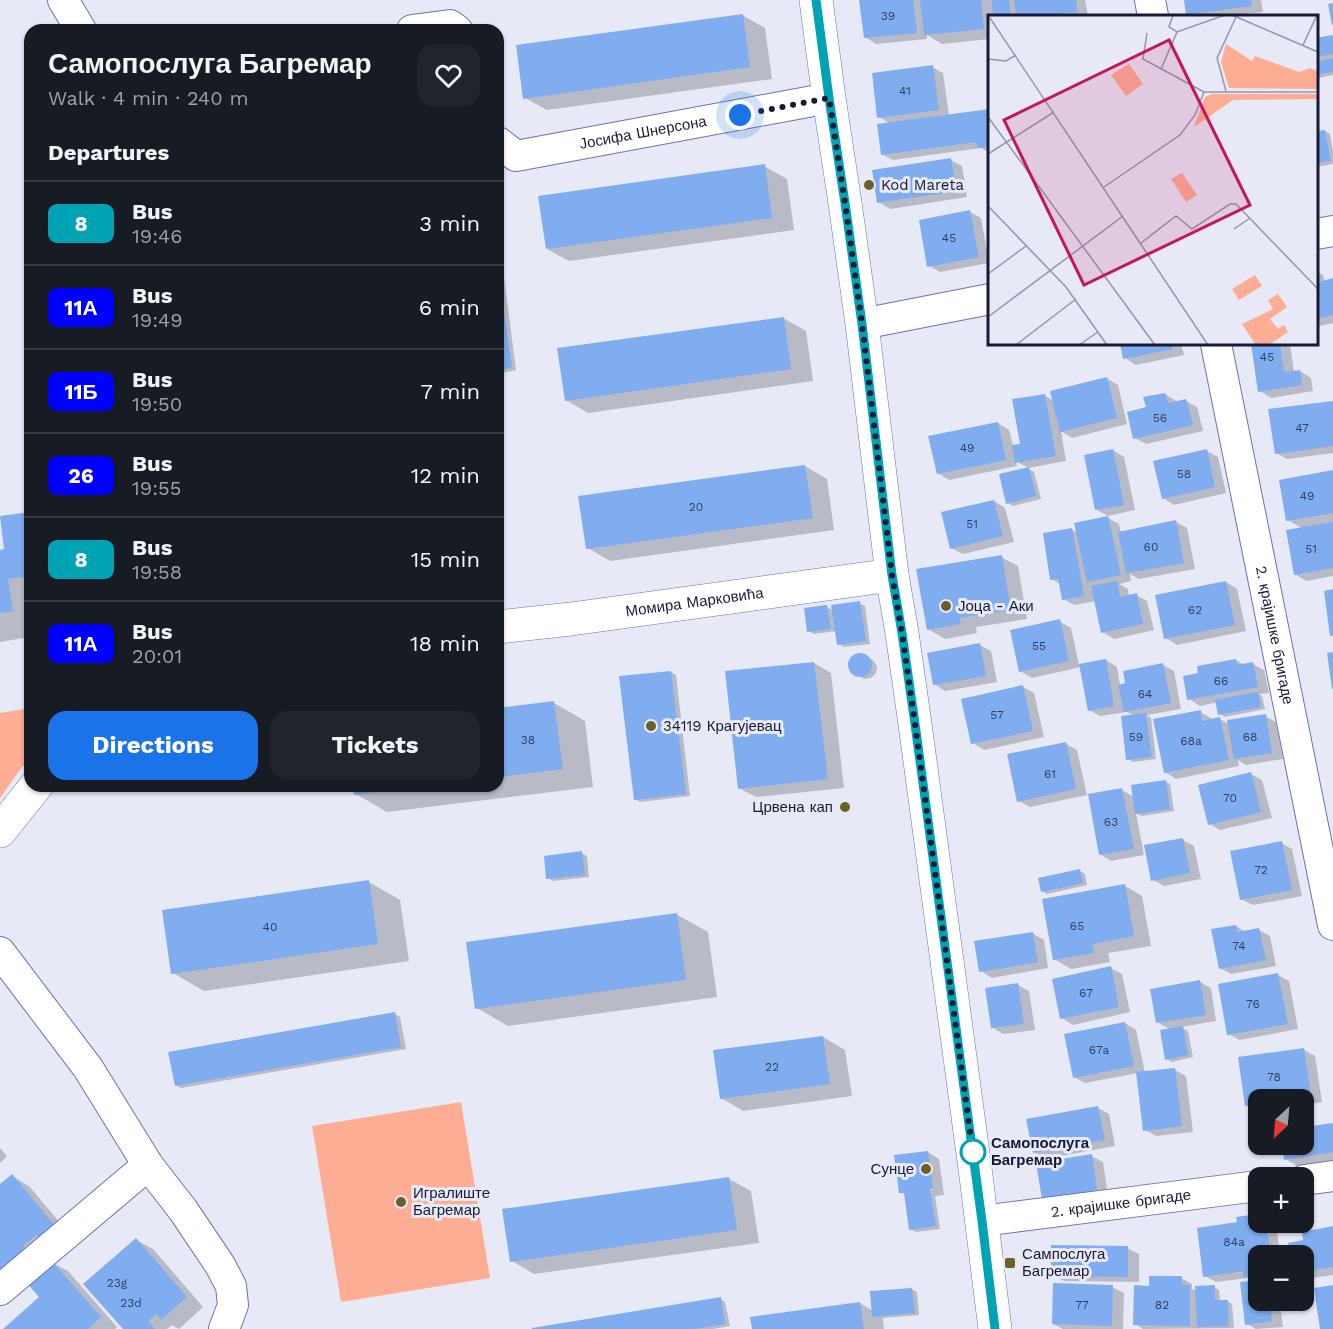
<!DOCTYPE html>
<html lang="en">
<head>
<meta charset="utf-8">
<style>
  :root { --surface:#171b24; --page:#20242c; --text:#f1f3f6; --muted:#9ea1a6; --line:#363941; --accent:#1a73e8 }
  body { margin:0; font-family:"Work Sans",sans-serif; background:var(--page); color:var(--text); height:100vh; display:flex; flex-direction:column; font-size:22px; white-space:nowrap }
  * { box-sizing:border-box; margin:0 }
  p { font-size:20px; color:var(--muted) }
  .icon { flex:none; width:33px; height:33px; fill:none; stroke:currentColor; stroke-width:2; stroke-linecap:round; stroke-linejoin:round }
  .map { position:relative; flex:1; overflow:hidden }
  .details { position:absolute; left:24px; top:24px; width:480px; height:768px; display:flex; flex-direction:column; background:var(--surface); border-radius:18px; box-shadow:0 2px 4px #0004 }
  .details>* { flex:none }
  .badge { padding:0 12px; border-radius:9px; font-size:21px; line-height:39px }
  .needle { width:39px; rotate:206deg }
  .fabs { position:absolute; left:1248px; top:1089px; display:grid; gap:12px }
  .fabs a { display:grid; place-items:center; width:66px; height:66px; border-radius:12px; background:var(--surface); box-shadow:0 2px 4px #0004; font-size:30px }
  .you { position:absolute; width:30px; height:30px; margin:-15px; border:4px solid #fff; border-radius:50%; background:#1a73e8; box-shadow:0 0 0 9px #1a73e833 }
  .map>.badge { position:absolute; translate:-50% -50%; box-shadow:0 0 0 3px #fff }
  h2 { padding:0 24px; font-size:22px; line-height:54px }
  .round { display:grid; place-items:center; flex:none; width:63px; height:63px; border-radius:18px; background:var(--page) }
  .overview { display:flex; align-items:center; justify-content:space-between; height:102px; padding:0 24px }
  h1 { font-size:28px; font-weight:700; line-height:45px }
  .cta { display:flex; gap:12px; margin-top:auto; padding:12px 24px }
  .cta a { flex:1; height:69px; border-radius:18px; background:var(--accent); color:#fff; font-size:24px; font-weight:700; line-height:69px; text-align:center }
  .cta a+a { background:var(--page); color:var(--text) }
  ul { padding:0; list-style:none }
  li { display:flex; align-items:center; gap:18px; height:84px; padding:0 24px; border-top:2px solid var(--line) }
  li div { flex:1 }
  li b { display:block; font-size:22px }
  li em { font-style:normal }
  li .badge { min-width:66px; font-weight:700; text-align:center }
  .map>svg:first-child { display:block }
</style>
</head>
<body>
<div class="map">
<svg width="1333" height="1329" viewBox="0 0 1333 1329">
  <rect width="100%" height="100%" fill="#e7e9f7"/>
  <!-- green -->
  <path fill="#fdad94" d="M30 708V761L22 767 0 798V713Z
    M461 1102 490 1278 341 1302 312 1126Z"/>
  <!-- shadow -->
  <path fill="#0003" fill-rule="evenodd" d="M861 0H1085L1088 16H990V39L942 44 927 35V39L876 44 865 37Z
    M1185 0H1261L1263 12 1228 16H1192L1187 14Z
    M742 15 765 28 772 79 547 110 525 98Z
    M1333 37V75L1318 78 1316 77V40Z
    M932 67 943 73 949 116 990 111V153L981 148 893 160 882 154 891 124 879 117Z
    M1325 131 1330 134 1333 152V164L1316 167V133Z
    M951 160 962 166 967 197 890 209 879 202Z
    M764 166 787 179 794 230 569 261 547 249Z
    M970 212 981 218 989 263 940 272 929 266Z
    M498 230 516 370 498 374Z
    M1316 271 1323 275 1325 282 1333 280V323L1316 327Z
    M783 318 806 331 813 381 588 413 566 400Z
    M1122 344H1181L1184 355 1136 365 1125 358Z
    M1252 344H1290L1294 372 1300 371 1311 378 1313 391 1271 398 1260 391Z
    M1106 378 1118 385 1127 424 1072 438 1061 431 1066 461 1028 468 1016 461 1017 466 949 480 938 473 998 423 1009 430 1013 446 1022 445 1044 395 1054 401Z
    M1165 394 1176 401V403L1186 401 1197 407 1203 431 1146 444 1135 438 1147 409Z
    M1333 402V453L1287 459 1276 453Z
    M1113 450 1124 457 1135 510 1108 516 1097 510Z
    M1207 451 1218 457 1226 493 1174 505 1163 498Z
    M805 466 827 479 834 530 610 561 588 548Z
    M1029 469 1034 472 1041 499 1013 506 1008 503Z
    M1333 472V576L1306 581 1295 574 1303 529 1288 520Z
    M994 501 1005 508 1014 542 963 554 951 548Z
    M30 513V637L0 642V551L5 550Z
    M1108 518 1119 524 1121 533 1176 522 1187 528 1195 569 1139 579 1130 574 1131 581 1119 584 1128 589 1129 596 1136 595 1147 601 1154 630 1114 639 1103 632 1096 601 1074 605 1063 599 1060 584 1052 579 1072 530 1078 533Z
    M1001 557 1018 566 1027 619 976 627 977 633 945 639 928 629Z
    M1226 582 1237 589 1246 631 1177 645 1166 638Z
    M859 603 865 606 870 644 844 647 839 644 837 631 814 634 809 631 827 607 834 611Z
    M1059 621 1071 628 1079 665 1106 660 1117 667 1120 686 1127 685 1163 665 1174 671 1181 709 1147 715 1151 718 1156 759 1133 762 1128 759 1134 716 1127 712 1100 716 1089 710 1081 667 1032 678 1020 671Z
    M980 645 991 651 997 682 945 691 934 684Z
    M860 654 873 660 877 666 876 673 871 678 864 679 852 671 849 665 852 658Z
    M1236 660 1244 665 1253 664 1264 670 1269 693 1259 694 1262 696 1265 709 1225 717 1220 714 1218 702 1200 706 1189 699 1200 675Z
    M814 663 831 673 844 788 756 797 739 788Z
    M671 672 676 675 690 796 640 802 635 799Z
    M1023 687 1034 693 1044 737 984 750 973 743Z
    M554 703 585 721 593 787 387 812 356 794 355 786H498V710Z
    M1200 712 1211 718 1212 720 1220 719 1229 724 1265 716 1276 722 1283 759 1246 765 1238 760 1239 766 1176 779 1165 772Z
    M1065 743 1077 750 1087 795 1030 807 1019 801Z
    M1251 774 1262 780 1272 818 1220 830 1209 824Z
    M1165 781 1170 784 1174 811 1142 816 1136 813 1144 855 1111 861 1100 854 1122 790 1134 797Z
    M1183 840 1194 846 1201 879 1164 886 1153 880Z
    M1281 843 1292 849 1302 896 1253 905 1241 899Z
    M581 853 587 856 589 877 553 881 548 878Z
    M1080 871 1085 874 1087 885 1047 894 1042 891Z
    M369 882 400 900 409 961 204 991 173 973Z
    M1125 886 1142 896 1151 946 1108 953 1110 962 1071 969 1054 959Z
    M676 914 708 932 717 997 508 1026 477 1008Z
    M1236 926 1246 932 1259 930 1270 936 1276 966 1231 974 1220 968Z
    M1032 933 1044 940 1048 968 992 978 981 971Z
    M1111 968 1122 974 1130 1012 1073 1025 1062 1018Z
    M1278 975 1289 981 1298 1029 1240 1040 1228 1034Z
    M1200 982 1211 988 1216 1021 1181 1027 1188 1031 1193 1057 1172 1062 1167 1059 1171 1030 1157 1022Z
    M1018 985 1029 991 1035 1030 1003 1034 992 1027Z
    M395 1014 400 1017 406 1049 181 1088 176 1085Z
    M1125 1023 1136 1030 1145 1073 1175 1070 1186 1076 1193 1132 1156 1136 1145 1130 1138 1073 1085 1083 1074 1077Z
    M823 1037 845 1050 852 1096 743 1111 721 1098Z
    M1304 1050 1315 1056 1322 1102 1304 1105V1100H1258V1111L1257 1112 1246 1105Z
    M1098 1108 1109 1114 1115 1146 1045 1159 1034 1152Z
    M1333 1124V1160L1297 1166 1286 1159 1304 1144V1129Z
    M0 1148 7 1156 0 1163Z
    M928 1152 939 1159 944 1195 935 1196 940 1229 916 1232 910 1229 906 1195 901 1192ZM932 1188V1190L909 1194Z
    M1091 1156 1103 1162 1108 1196 1043 1198Z
    M12 1176 29 1186 72 1237 0 1299V1186Z
    M729 1179 751 1191 759 1243 534 1274 512 1261Z
    M1258 1216V1222H1276L1280 1256H1258V1300H1285L1286 1304 1280 1305 1283 1327 1256 1329 1247 1324 1255 1282 1248 1278 1216 1282 1205 1276 1239 1224 1238 1218Z
    M1333 1228V1275L1306 1279 1304 1278V1256L1291 1253 1305 1241Z
    M136 1240 153 1249 203 1307 179 1329 172 1325 167 1329H125Z
    M1127 1248 1139 1254V1282L1064 1281 1052 1275Z
    M51 1262 68 1271 117 1327 115 1329H5L41 1297Z
    M1181 1278 1192 1284V1289L1197 1291 1214 1287 1219 1290 1220 1301H1227L1232 1304 1234 1328 1143 1329 1135 1324 1151 1287Z
    M1112 1287 1124 1293 1123 1329H1063L1053 1324Z
    M912 1289 917 1292 919 1315 883 1318 884 1329H753L860 1303 873 1311Z
    M720 1299 725 1302 730 1326 713 1329H533Z"/>
  <!-- building -->
  <path fill="#80adef" d="M859 0H913L917 33 864 38Z
    M920 0H981L984 29 924 35Z
    M992 0H1009L1011 16H993Z
    M1014 0H1076L1077 12 1040 16H1016Z
    M1184 0H1251L1252 6 1186 15Z
    M1333 3V25H1332L1328 4Z
    M743 14 750 67 523 99 516 45Z
    M1333 35V54L1316 57V38Z
    M1333 58V72L1316 75V62Z
    M933 65 939 110 877 118 872 73Z
    M990 109V147L978 148 976 142 881 155 877 124Z
    M1325 130 1331 161 1316 163V131Z
    M951 158 957 191 877 203 872 170Z
    M765 164 772 218 546 249 538 196Z
    M970 210 979 257 927 267 919 220Z
    M499 273 512 368 498 370V274Z
    M1333 278V315L1316 319V283Z
    M784 317 791 369 565 401 557 348Z
    M1120 344H1172L1173 349 1123 359Z
    M1251 344H1280L1284 372 1300 370 1302 385 1258 392Z
    M1107 377 1117 418 1060 432 1050 391Z
    M1165 393 1168 403 1186 399 1193 425 1133 439 1127 412 1146 407 1143 397Z
    M1045 394 1056 456 1015 463 1012 445 1020 444 1012 399Z
    M1333 401V446L1275 454 1268 409Z
    M998 422 1006 460 937 474 928 436Z
    M1113 449 1124 505 1095 510 1084 455Z
    M1207 449 1215 487 1162 499 1153 461Z
    M805 465 813 518 586 549 578 496Z
    M1029 467 1036 496 1006 504 999 474Z
    M1333 470V513L1286 521 1279 480Z
    M994 500 1003 536 950 549 941 512Z
    M30 512V576L8 579 13 611 0 613V550L4 549 0 516Z
    M1108 516 1121 575 1087 582 1074 523Z
    M1176 520 1184 563 1126 573 1118 532Z
    M1333 522V568L1294 575 1286 530Z
    M1072 528 1084 596 1062 600 1058 579 1050 580 1043 533Z
    M1002 555 1011 610 959 618 961 624 927 630 916 569Z
    M1117 581 1120 597 1137 593 1143 624 1101 633 1091 586Z
    M1226 581 1235 625 1164 639 1155 595Z
    M1333 589V636H1330L1324 591Z
    M860 601 866 641 837 645 831 605Z
    M827 605 831 629 807 632 804 608Z
    M1060 619 1069 661 1019 672 1010 630Z
    M980 643 986 676 933 685 927 653Z
    M1333 652V689H1332L1327 653Z
    M848 665a12 12 0 1 1 24 0a12 12 0 1 1-24 0Z
    M1106 659 1114 706 1088 711 1079 664Z
    M1236 659 1237 665 1253 662 1258 687 1187 700 1183 676 1198 673 1197 666Z
    M814 662 828 779 738 789 725 671Z
    M1163 663 1171 703 1124 712 1118 685 1125 683 1123 671Z
    M671 671 686 794 634 800 619 676Z
    M1023 685 1033 731 971 744 961 699Z
    M1258 692 1261 707 1218 715 1215 700Z
    M554 701 563 769 498 777V708Z
    M1201 710 1202 721 1220 717 1229 760 1164 773 1153 719Z
    M1146 713 1152 757 1126 760 1121 716Z
    M1266 714 1272 753 1234 759 1227 720Z
    M1066 742 1076 789 1017 802 1007 754Z
    M1251 772 1261 812 1208 825 1198 785Z
    M1166 780 1170 809 1135 814 1131 785Z
    M353 786H417V787L354 795Z
    M1122 788 1134 849 1099 855 1088 794Z
    M1183 838 1190 873 1151 881 1144 845Z
    M1282 841 1292 890 1240 900 1230 851Z
    M582 851 585 875 546 879 544 856Z
    M1080 869 1083 883 1041 892 1038 878Z
    M369 880 378 944 171 974 162 910Z
    M1125 884 1134 936 1092 944 1094 953 1053 960 1042 899Z
    M677 913 686 980 475 1009 466 942Z
    M1236 925 1238 932 1259 928 1266 960 1219 969 1211 929Z
    M1033 932 1038 962 979 972 974 941Z
    M1111 966 1119 1007 1060 1019 1052 979Z
    M1278 973 1288 1024 1227 1035 1218 984Z
    M1200 980 1206 1015 1156 1023 1150 989Z
    M1018 983 1024 1024 991 1028 985 988Z
    M395 1012 401 1047 175 1086 168 1052Z
    M1125 1022 1134 1066 1073 1078 1064 1034Z
    M1183 1026 1188 1055 1165 1060 1160 1030Z
    M823 1036 830 1084 720 1099 713 1050Z
    M1304 1048 1311 1096 1290 1100H1258V1104L1245 1106 1238 1057Z
    M1175 1068 1182 1126 1143 1131 1136 1072Z
    M1098 1106 1105 1140 1033 1153 1026 1119Z
    M1333 1123V1152L1284 1160 1282 1144H1304V1127Z
    M928 1151 933 1189H930L936 1226 909 1230 904 1193H899L894 1155Z
    M1092 1154 1097 1191 1042 1199 1036 1163Z
    M12 1174 56 1227 41 1240 36 1235 23 1246 28 1251 0 1275V1184Z
    M729 1177 737 1230 510 1262 502 1209Z
    M1258 1214V1222H1266L1271 1256H1258V1275L1243 1277V1271L1203 1277 1197 1228 1237 1222 1236 1217Z
    M1333 1226V1267L1304 1272V1256H1283L1282 1252 1290 1251 1288 1243 1303 1240 1302 1232Z
    M136 1238 187 1297 161 1320 156 1314 148 1321 155 1329H123L83 1284Z
    M1051 1245 1128 1246V1277L1051 1276Z
    M51 1260 101 1317 88 1329H3L39 1297 26 1282Z
    M1149 1276H1182V1285H1190V1326L1133 1325 1134 1285 1149 1286Z
    M1258 1280V1300H1270L1272 1321 1245 1325 1240 1282Z
    M1053 1283 1113 1285 1112 1326 1052 1324Z
    M1215 1285V1300H1228L1229 1326 1197 1327 1195 1286Z
    M1333 1285V1329H1320L1314 1288Z
    M912 1288 915 1313 872 1317 870 1291Z
    M721 1297 725 1324 694 1329H532V1328Z
    M860 1302 864 1329H752L750 1317Z"/>
  <g fill="none" stroke-linecap="round" stroke-linejoin="round">
    <defs>
      <g id="street">
        <path d="M63 0 81 30"/>
        <path d="M1150 0 1153 16"/>
        <path d="M412 30 450 25 457 30"/>
        <path id="s1" d="M498 142 516 156 829 98"/>
        <path d="M1316 234 1333 231"/>
        <path d="M862 324 990 299"/>
        <path id="s2" d="M1216 344 1333 925"/>
        <path d="M0 952 88 1068 148 1165 183 1210 220 1265 231 1286 233 1305 224 1329"/>
        <path d="M1304 1180 1333 1176"/>
        <path id="s3" d="M982 1221 1258 1186"/>
        <path d="M0 1290 148 1165"/>
      </g>
      <g id="secondary">
        <path d="M816 0 829 98 845 203 862 324 892 575 902 633 915 724 976 1176 995 1329"/>
        <path id="s4" d="M498 627 571 619 892 575"/>
        <path d="M0 831 36 786"/>
      </g>
    </defs>
    <!-- street casing -->
    <use href="#street" stroke="#6c73af" stroke-width="32"/>
    <!-- secondary casing -->
    <use href="#secondary" stroke="#6c73af" stroke-width="34"/>
    <!-- street -->
    <use href="#street" stroke="#fff" stroke-width="30"/>
    <!-- secondary -->
    <use href="#secondary" stroke="#fff" stroke-width="33"/>
  </g>
  <g fill="none" stroke-linecap="round" stroke-linejoin="round">
    <defs>
      <path id="line" d="M816 0 829 98 845 203 862 324 892 575 902 633 915 724 982 1221 995 1329"/>
    </defs>
    <!-- line casing -->
    <use href="#line" stroke="#fff" stroke-width="14"/>
    <!-- line -->
    <use href="#line" stroke="#00a3b4" stroke-width="9"/>
    <!-- walk -->
    <path stroke="#181a33" stroke-width="6" stroke-dasharray="0 10.8" d="M740 115 829 98 845 203 862 324 892 575 902 633 915 724 973 1154V1152"/>
  </g>
  <!-- markers -->
  <g fill="#6a602c" stroke="#e7e9f7" stroke-width="2">
    <circle cx="869" cy="185" r="6"/>
    <circle cx="946" cy="606" r="6"/>
    <circle cx="651" cy="726" r="6"/>
    <circle cx="845" cy="807" r="6"/>
    <circle cx="926" cy="1169" r="6"/>
    <circle cx="401" cy="1202" r="6"/>
    <rect x="1004" y="1257" width="12" height="12" rx="3"/>
  </g>
  <circle fill="#fff" stroke="#00a3b4" stroke-width="3" cx="973" cy="1152" r="12"/>
  <g text-anchor="middle" stroke-width="6" stroke-linejoin="round" paint-order="stroke">
    <!-- number labels -->
    <g font-size="12" fill="#323f62">
      <text x="888" y="20">39</text>
      <text x="905" y="95">41</text>
      <text x="949" y="242">45</text>
      <text x="1267" y="361">45</text>
      <text x="1160" y="422">56</text>
      <text x="1302" y="432">47</text>
      <text x="967" y="452">49</text>
      <text x="1184" y="478">58</text>
      <text x="1307" y="500">49</text>
      <text x="696" y="511">20</text>
      <text x="972" y="528">51</text>
      <text x="1151" y="551">60</text>
      <text x="1311" y="553">51</text>
      <text x="1195" y="614">62</text>
      <text x="1039" y="650">55</text>
      <text x="1221" y="685">66</text>
      <text x="1145" y="698">64</text>
      <text x="997" y="719">57</text>
      <text x="1136" y="741">59</text>
      <text x="1250" y="741">68</text>
      <text x="528" y="744">38</text>
      <text x="1191" y="745">68a</text>
      <text x="1050" y="778">61</text>
      <text x="1230" y="802">70</text>
      <text x="1111" y="826">63</text>
      <text x="1261" y="874">72</text>
      <text x="1077" y="930">65</text>
      <text x="270" y="931">40</text>
      <text x="1239" y="950">74</text>
      <text x="1086" y="997">67</text>
      <text x="1253" y="1008">76</text>
      <text x="1099" y="1054">67a</text>
      <text x="772" y="1071">22</text>
      <text x="1274" y="1081">78</text>
      <text x="1234" y="1246">84a</text>
      <text x="117" y="1287">23g</text>
      <text x="131" y="1307">23d</text>
      <text x="1082" y="1309">77</text>
      <text x="1162" y="1309">82</text>
    </g>
    <!-- street labels -->
    <g font-size="15" fill="#181a33" stroke="#e7e9f7">
      <text dy="5" stroke="none"><textPath href="#s1" startOffset="152">Јосифа Шнерсона</textPath></text>
      <text dy="5" stroke="none"><textPath href="#s4" startOffset="198">Момира Марковића</textPath></text>
      <text dy="5" stroke="none"><textPath href="#s2" startOffset="297">2. крајишке бригаде</textPath></text>
      <text dy="5" stroke="none"><textPath href="#s3" startOffset="140">2. крајишке бригаде</textPath></text>
    </g>
    <!-- poi labels -->
    <g font-size="15" fill="#181a33" stroke="#e7e9f7" text-anchor="start">
      <text x="881" y="190">Kod Mareta</text>
      <text x="958" y="611">Јоца - Аки</text>
      <text x="663" y="731">34119 Крагујевац</text>
      <text x="833" y="812" text-anchor="end">Црвена кап</text>
      <text x="914" y="1174" text-anchor="end">Сунце</text>
      <text x="413" y="1198">Игралиште<tspan x="413" dy="17">Багремар</tspan></text>
      <text x="1022" y="1259">Сампослуга<tspan x="1022" dy="17">Багремар</tspan></text>
    </g>
    <!-- stop labels -->
    <g font-size="15" font-weight="bold" fill="#181a33" stroke="#e7e9f7" text-anchor="start">
      <text x="991" y="1148">Самопослуга<tspan x="991" dy="17">Багремар</tspan></text>
    </g>
  </g>
  <!-- overview -->
  <g transform="translate(988 15)">
    <rect width="330" height="330" fill="#e7e9f7"/>
    <path d="M238 29 264 46 267 41 311 57 323 53 330 57V74L241 73 233 47ZM141 49 155 69 138 81 123 60ZM224 79H330V84L245 85 206 112 217 82ZM194 158 209 180 198 187 183 164ZM267 260 274 271 251 285 244 274ZM290 279 299 292 282 304 290 314 296 310 300 317 281 330H268L254 309 285 294 280 285Z" fill="#fdad94"/>
    <path fill="none" stroke="#9496a9" stroke-width="1.5" d="M185 0 181 12 189 17 237 0M244 0 330 37M2 3 220 330M159 18 155 44 216 77M315 30 329 0M0 44 18 46 28 40M173 54 189 17M238 76 229 43 248 2M0 102 167 330M0 139 66 97M116 172 192 120 207 100 216 77H330M0 191 78 272 119 330M246 214 262 203M153 228 188 201 204 214 242 189H248L330 274M0 259 38 231M0 302 135 201M28 330 88 284M91 330 110 317"/>
    <path fill="#c2185b" fill-opacity="0.15" stroke="#c2185b" stroke-width="3" d="M181 25 262 190 96 270 16 105Z"/>
    <rect width="330" height="330" fill="none" stroke="#181a33" stroke-width="3"/>
  </g>
</svg>
<div class="fabs">
<a><svg class="needle" viewBox="-14 -14 28 28"><path d="M0-13l5 13h-10z" fill="#e53935"/><path d="M0 13l5-13h-10z" fill="#9ea1a6"/></svg></a>
<a>+</a>
<a>−</a>
</div>
<div class="you" style="left:740px;top:115px"></div>
<section class="details">
<div class="overview"><div><h1>Самопослуга Багремар</h1><p>Walk · 4 min · 240 m</p></div><a class="round"><svg class="icon" aria-label="heart" viewBox="0 0 24 24"><path d="M12 20l-8-8c-3-5 5-10 8-4 3-6 11-1 8 4z"/></svg></a></div>
<h2>Departures</h2>
<ul>
<li><span class="badge" style="background:#00a3b4;color:#fff">8</span><div><b>Bus</b><p>19:46</p></div><em>3 min</em></li>
<li><span class="badge" style="background:#00f;color:#fff">11А</span><div><b>Bus</b><p>19:49</p></div><em>6 min</em></li>
<li><span class="badge" style="background:#00f;color:#fff">11Б</span><div><b>Bus</b><p>19:50</p></div><em>7 min</em></li>
<li><span class="badge" style="background:#00f;color:#fff">26</span><div><b>Bus</b><p>19:55</p></div><em>12 min</em></li>
<li><span class="badge" style="background:#00a3b4;color:#fff">8</span><div><b>Bus</b><p>19:58</p></div><em>15 min</em></li>
<li><span class="badge" style="background:#00f;color:#fff">11А</span><div><b>Bus</b><p>20:01</p></div><em>18 min</em></li>
</ul>
<div class="cta"><a>Directions</a><a>Tickets</a></div>
</section>
</div>
</body>
</html>
